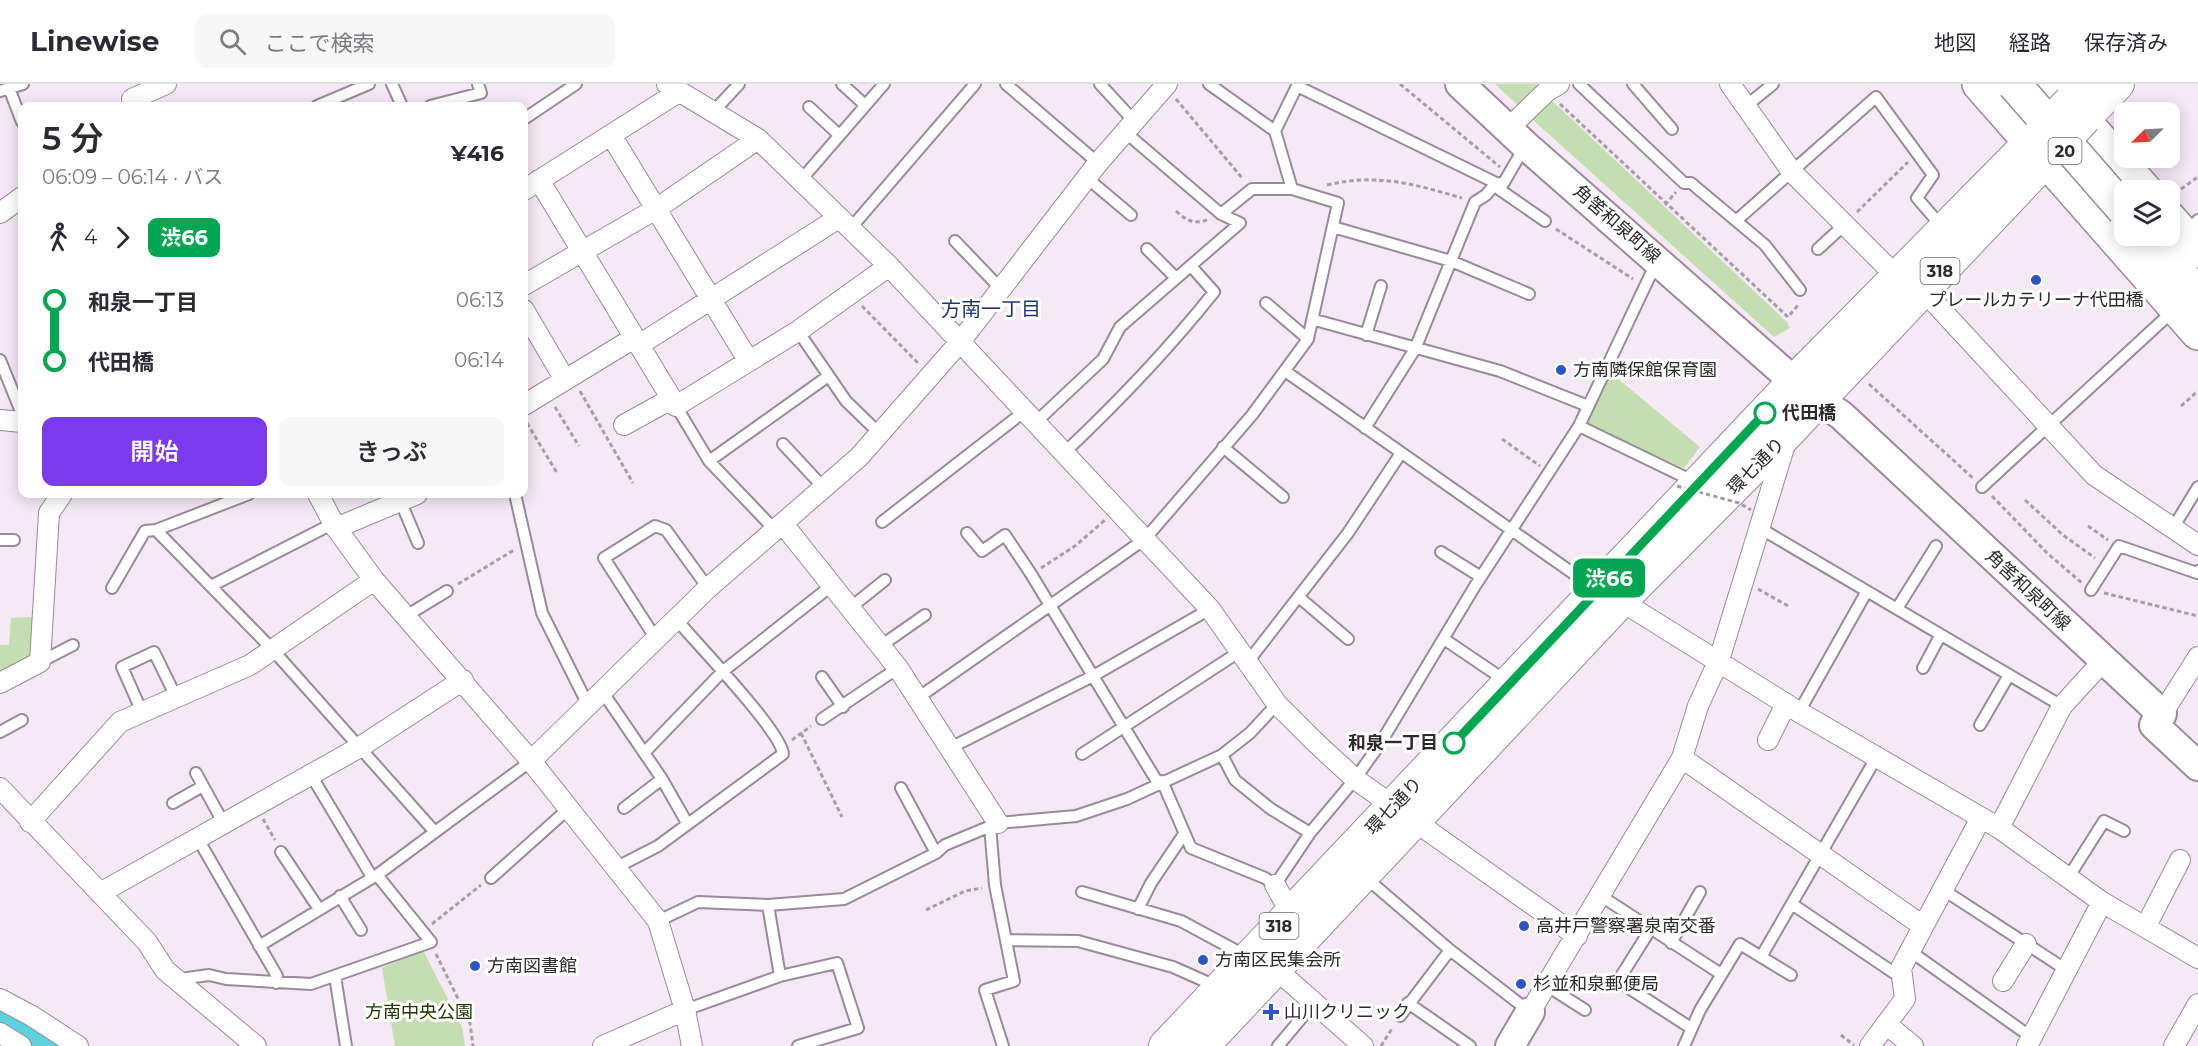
<!DOCTYPE html>
<html lang="ja">
<head>
<meta charset="utf-8">
<style>
  :root { --surface:#fff; --page:#f7f7f7; --text:#2b2b33; --muted:#7c7c81; --line:#e1e1e2; --accent:#7c3aed }
  body { margin:0; font-family:Montserrat,"Noto Sans JP",sans-serif; background:var(--page); color:var(--text); height:100vh; display:flex; flex-direction:column; font-size:22px; white-space:nowrap }
  * { box-sizing:border-box; margin:0 }
  p { font-size:20px; color:var(--muted) }
  .icon { flex:none; width:33px; height:33px; fill:none; stroke:currentColor; stroke-width:2; stroke-linecap:round; stroke-linejoin:round }
  .map { position:relative; flex:1; overflow:hidden }
  .panel { position:absolute; left:18px; top:18px; width:510px; height:396px; display:flex; flex-direction:column; background:var(--surface); border-radius:12px; box-shadow:0 3px 15px #0003 }
  .panel>* { flex:none }
  .badge { padding:0 12px; border-radius:9px; font-size:21px; line-height:39px }
  .needle { width:39px; rotate:246deg }
  .controls { position:absolute; left:2114px; top:18px; display:grid; gap:12px }
  .controls a { display:grid; place-items:center; width:66px; height:66px; border-radius:12px; background:var(--surface); box-shadow:0 3px 15px #0003; font-size:30px }
  .map>.badge { position:absolute; translate:-50% -50%; box-shadow:0 0 0 3px #fff }
  .legs { display:flex; align-items:center; gap:9px; height:66px; padding:0 24px; font-size:20px }
  .legs p { margin-inline-start:auto }
  .head { display:flex; align-items:center; justify-content:space-between; height:102px; padding:0 24px }
  h1 { font-size:33px; font-weight:600; line-height:45px }
  .primary-button { display:flex; gap:12px; margin-top:auto; padding:12px 24px }
  .primary-button a { flex:1; height:69px; border-radius:12px; background:var(--accent); color:#fff; font-size:24px; font-weight:600; line-height:69px; text-align:center }
  .primary-button a+a { background:var(--page); color:var(--text) }
  ul { padding:0 24px; list-style:none }
  li { display:flex; align-items:center; gap:21px; height:60px; font-size:22px }
  li i { display:grid; place-items:center; width:9px; height:100%; margin:0 8px; background:currentColor }
  li i::after { content:''; width:15px; height:15px; margin:-8px; border:4px solid; border-radius:50%; background:var(--surface) }
  li p { margin-inline-start:auto }
  li:first-child i { background:linear-gradient(#0000 50%,currentColor 0) }
  li:last-child i { background:linear-gradient(currentColor 50%,#0000 0) }
  header { display:flex; align-items:center; gap:36px; box-sizing:border-box; height:84px; padding:0 30px; background:var(--surface); border-bottom:2px solid var(--line) }
  header strong { font-size:28px }
  nav { display:flex; gap:33px; margin-inline-start:auto; font-size:21px }
  .search { width:420px; height:54px; background:var(--page); display:flex; align-items:center; gap:15px; box-sizing:border-box; padding:0 21px; border-radius:12px; color:var(--muted); font-size:22px }
  .map>svg:first-child { display:block }
</style>
</head>
<body>
<header>
<strong>Linewise</strong>
<div class="search"><svg class="icon" aria-label="search" viewBox="0 0 24 24"><circle cx="10" cy="10" r="6"/><path d="M15 15l6 6"/></svg>ここで検索</div>
<nav><a>地図</a><a>経路</a><a>保存済み</a></nav>
</header>
<div class="map">
<svg width="2198" height="962" viewBox="0 0 2198 962">
  <rect width="100%" height="100%" fill="#f5e9f5"/>
  <!-- green -->
  <path fill="#c5deb1" d="M1495 0H1537L1541 4 1521 24Z
    M1549 14 1787 238 1790 244 1774 253 1533 36 1535 27Z
    M1610 288 1700 363 1684 384 1587 341Z
    M34 533 33 570 0 589V561H9L11 534Z
    M423 866 462 943 465 962H395L382 884Z"/>
  <g fill="none" stroke-linecap="round" stroke-linejoin="round">
    <!-- river -->
    <path stroke="#5bd2dc" stroke-width="30" d="M0 930 53 962"/>
    <defs>
      <path id="lane" d="M392 0 402 22
        M842 0 865 21
        M1006 0 1098 79
        M1100 0 1134 37
        M1209 0 1275 47
        M1579 0 1684 99H1691L1765 161 1800 206
        M1633 0 1672 45
        M1297 2 1496 99
        M9 4 22 38
        M0 7 23 0
        M317 22 369 0
        M430 22 481 9 478 0
        M1746 22 1773 0
        M809 23 838 50
        M713 28 739 0
        M524 35 576 0
        M1087 94 1131 131
        M801 96 884 0
        M1493 101 1545 137
        M1292 105 1275 47 1298 0
        M1737 136 1876 13 1933 91 1917 114 1943 144
        M2196 138 2198 136
        M1333 143 1451 177 1529 210
        M850 145 975 0
        M955 157 1001 205
        M1147 165 1176 194
        M1818 165 1843 142
        M1266 219 1308 255
        M1315 236 1500 287 1588 322
        M798 247 846 317 879 349
        M1366 251 1381 202
        M0 276 22 330
        M1285 287 1594 504
        M676 322 709 377 775 446
        M1036 338 1103 275 1120 243 1240 139 1221 130 1125 48
        M1579 342 1695 398
        M1365 344 1415 265 1475 118 1486 111 1496 99 1503 100 1525 62
        M783 360 823 403
        M1223 363 1283 413
        M1064 369C1118 318 1168 266 1214 208L1191 182
        M709 377 827 293
        M1982 403 2174 226
        M515 410 542 529 588 621
        M400 416 418 459
        M882 438 1025 327
        M1758 443 2062 622
        M2173 444 2198 403
        M156 446 249 410
        M967 449 982 467 1005 451 1031 490 1158 699
        M0 456H14
        M1441 468 1481 493
        M211 502 334 439
        M112 504 145 447 156 446 272 565 434 747
        M2091 506 2119 462 2197 489 2198 487
        M1300 514 1348 555
        M1898 523 1936 462
        M850 524 885 496
        M406 532 447 507
        M656 555 604 474 655 442 666 446 708 504
        M1444 555 1506 597
        M882 561 925 531
        M40 578 73 561
        M1247 579 1348 449 1401 369
        M1923 584 1940 552
        M822 593 843 623
        M602 607 662 695 687 739
        M919 613 1145 455 1252 331 1308 255 1338 119 1292 105H1252L1221 130
        M142 628 122 583 154 568 176 613
        M1799 628 1867 507
        M822 635 898 584
        M1980 641 2009 591
        M0 648 22 636
        M950 664 1093 592 1210 525
        M644 669 722 588 831 502
        M1082 670 1239 568
        M1222 671 1235 696 1271 725 1310 749
        M196 689 224 740
        M311 691 372 793
        M1162 697 1191 764 1265 794 1275 801 1310 749 1355 695 1380 660 1475 502 1579 342 1656 179
        M901 704 936 769
        M173 719 203 702
        M624 724 662 695
        M990 742 995 801 1014 897 985 906 1003 962
        M198 755 277 892 276 899
        M281 768 319 825
        M617 783 658 762 783 670C781 647 696 559 677 536
        M1365 793 1450 866 1530 928
        M491 794 567 726
        M2068 794 2104 737 2124 747
        M1942 805 2068 887
        M1082 808 1181 837 1246 872
        M340 812 361 846
        M1601 812 1721 890
        M1792 820 1903 895
        M768 821 780 892
        M1138 825 1151 799 1184 750
        M658 837 698 818 768 821 844 815 936 769 945 761 998 739 1076 732 1127 715 1222 671 1250 649 1277 620
        M1650 846 1618 897 1691 944
        M1007 856 1078 857 1173 883 1218 903
        M1671 859 1700 808
        M259 862 377 791 531 677
        M1910 867 2031 953
        M1761 873 1876 674
        M335 892 346 962
        M182 900 187 894 209 891 226 895 311 900 431 858 377 791
        M1546 901 1585 926
        M1408 919 1470 962
        M685 926 780 892 837 879 858 944 798 962
        M1400 932 1450 866
        M1278 962 1315 918
        M1684 962 1700 926 1740 860 1791 891"/>
      <path id="street" d="M667 0 758 55 889 182 1210 525 1277 620 1314 657 1355 695 1577 852
        M1730 0 1792 88 1898 194
        M132 15 166 0
        M1508 45 1547 7 1559 0
        M611 51 748 276
        M539 96 676 322 798 247 889 182
        M524 106 677 9
        M0 129 22 113
        M524 201 656 125 758 55
        M1922 205 2094 391 2198 461
        M524 226 565 296
        M639 261 837 135
        M524 321 634 254
        M0 336 22 338
        M624 341 671 315
        M318 410 336 444 374 496 531 677 658 837 685 926 692 962
        M783 440 898 584 998 739
        M336 444 417 410
        M1621 517 1799 628 1999 744 2102 818 2198 874
        M0 599 40 578 49 429 62 410
        M2162 630 2198 573
        M1768 656 1786 620
        M1682 674 1923 842
        M531 677 708 504 859 373 960 258 1098 79 1167 0
        M0 704 147 858 165 886 256 962
        M30 738 120 638 250 581 374 496
        M1999 744 2062 622 2104 576
        M1275 801 1291 829
        M100 809 360 663 463 596
        M2146 842 2180 776
        M1276 885 1363 962
        M2003 897 2026 860
        M0 915 32 932 78 962
        M1530 928 1682 674 1698 622 1719 576 1786 357
        M1886 940 1913 962
        M0 949 21 962
        M603 962 685 926
        M1870 962 1905 915 1901 884 1981 734
        M2027 962 2102 818
        M2174 962 2198 920"/>
      <path id="secondary" d="M1460 0 1525 61 1806 308 1841 331 2162 630 2154 641 2198 682
        M1510 962 1530 928"/>
      <path id="primary" d="M2070 17 2086 0
        M2085 34 2118 0
        M1165 962 1794 297 2041 47
        M1203 962 1621 517 1788 349 2057 65"/>
      <path id="highway" d="M1979 0 2198 249
        M2051 0 2145 106
        M2169 134 2198 167
        M2147 152 2198 211"/>
    </defs>
    <!-- lane casing -->
    <use href="#lane" stroke="#978c97" stroke-width="14"/>
    <!-- street casing -->
    <use href="#street" stroke="#978c97" stroke-width="22"/>
    <!-- secondary casing -->
    <use href="#secondary" stroke="#978c97" stroke-width="32"/>
    <!-- primary casing -->
    <use href="#primary" stroke="#978c97" stroke-width="34"/>
    <!-- highway casing -->
    <use href="#highway" stroke="#978c97" stroke-width="36"/>
    <!-- path -->
    <path stroke="#a69da6" stroke-width="3" stroke-dasharray="4.5 3" stroke-linecap="butt" d="M1400 0 1500 83
      M1176 15 1243 95
      M1560 20 1788 233 1799 220
      M1327 101C1377 89 1414 100 1462 114
      M2181 105 2198 93
      M1665 121 1676 108
      M1176 127C1187 137 1195 141 1209 135
      M1857 128 1908 78
      M1556 145 1633 195
      M862 222 919 280
      M1869 300 1974 395
      M580 307 633 399
      M2181 322 2198 307
      M555 323 579 362
      M527 339 557 389
      M1502 355 1540 382
      M1992 412 2047 469 2082 499
      M2025 416 2063 451 2095 474
      M2088 442 2108 456
      M1041 484 1075 462 1105 436
      M458 500 514 466
      M1758 505 1788 522
      M2104 509 2198 532
      M801 649 842 733
      M792 656 811 642
      M263 735 275 756
      M926 826 965 807 982 804
      M432 840 481 801
      M436 870 470 939 473 962
      M1841 951 1854 961
      M1381 962 1393 943"/>
    <!-- lane -->
    <use href="#lane" stroke="#fff" stroke-width="10"/>
    <!-- street -->
    <use href="#street" stroke="#fff" stroke-width="20"/>
    <!-- secondary -->
    <use href="#secondary" stroke="#fff" stroke-width="28"/>
    <!-- primary -->
    <use href="#primary" stroke="#fff" stroke-width="32"/>
    <!-- highway -->
    <use href="#highway" stroke="#fff" stroke-width="33"/>
    <defs>
      <path id="primary-bridge" d="M2041 47 2070 17
        M2057 65 2085 34"/>
      <path id="highway-bridge" d="M2014 0 2124 126"/>
    </defs>
    <!-- primary-bridge casing -->
    <use href="#primary-bridge" stroke="#978c97" stroke-width="34" stroke-linecap="butt"/>
    <!-- highway-bridge casing -->
    <use href="#highway-bridge" stroke="#978c97" stroke-width="36" stroke-linecap="butt"/>
    <!-- path-bridge -->
    <path stroke="#a69da6" stroke-width="3" stroke-dasharray="4.5 3" stroke-linecap="butt" d="M1677 402 1739 419 1751 426"/>
    <!-- primary-bridge -->
    <use href="#primary-bridge" stroke="#fff" stroke-width="32"/>
    <!-- highway-bridge -->
    <use href="#highway-bridge" stroke="#fff" stroke-width="33"/>
  </g>
  <g fill="none" stroke-linecap="round" stroke-linejoin="round">
    <defs>
      <path id="line-1" d="M1454 659 1765 329"/>
    </defs>
    <!-- line-1 casing -->
    <use href="#line-1" stroke="#fff" stroke-width="14"/>
    <!-- line-1 -->
    <use href="#line-1" stroke="#00a651" stroke-width="9"/>
  </g>
  <!-- markers -->
  <g fill="#2e55c5" stroke="#fff" stroke-width="2">
    <circle cx="2036" cy="196" r="6"/>
    <circle cx="1561" cy="286" r="6"/>
    <circle cx="1524" cy="842" r="6"/>
    <circle cx="1203" cy="876" r="6"/>
    <circle cx="475" cy="882" r="6"/>
    <circle cx="1521" cy="900" r="6"/>
    <path d="M1268 919h6v6h6v6h-6v6h-6v-6h-6v-6h6z"/>
  </g>
  <g fill="#fff" stroke="#00a651" stroke-width="3">
    <circle cx="1765" cy="329" r="10"/>
    <circle cx="1454" cy="659" r="10"/>
  </g>
  <g text-anchor="middle" stroke-width="6" stroke-linejoin="round" paint-order="stroke">
    <!-- shield labels -->
    <g fill="#fff" stroke="#6c696c" stroke-width="1.5">
      <rect x="2048.5" y="54" width="33" height="26" rx="4.5"/>
      <rect x="1920.5" y="174" width="39" height="26" rx="4.5"/>
      <rect x="1259.5" y="829" width="39" height="26" rx="4.5"/>
    </g>
    <g font-size="16" font-weight="bold" fill="#2d292d">
      <text x="2065" y="73">20</text>
      <text x="1940" y="193">318</text>
      <text x="1279" y="848">318</text>
    </g>
    <!-- street labels -->
    <g font-size="18" fill="#2d292d" stroke="#fff">
      <text transform="translate(1617 140) rotate(41)" y="6">角筈和泉町線</text>
      <text transform="translate(1756 382) rotate(-45)" y="6">環七通り</text>
      <text transform="translate(2028 506) rotate(43)" y="6">角筈和泉町線</text>
      <text transform="translate(1394 722) rotate(-46)" y="6">環七通り</text>
    </g>
    <!-- poi labels -->
    <g font-size="18" fill="#2d292d" stroke="#fff" text-anchor="start">
      <text x="2036" y="222" text-anchor="middle">プレールカテリーナ代田橋</text>
      <text x="1573" y="292">方南隣保館保育園</text>
      <text x="1536" y="848">高井戸警察署泉南交番</text>
      <text x="1215" y="882">方南区民集会所</text>
      <text x="487" y="888">方南図書館</text>
      <text x="1533" y="906">杉並和泉郵便局</text>
      <text x="1284" y="934">山川クリニック</text>
    </g>
    <!-- stop labels -->
    <g font-size="18" font-weight="bold" fill="#2d292d" stroke="#fff" text-anchor="start">
      <text x="1782" y="335">代田橋</text>
      <text x="1438" y="665" text-anchor="end">和泉一丁目</text>
    </g>
    <!-- park labels -->
    <g font-size="18" fill="#203802" stroke="#fff">
      <text x="419" y="934">方南中央公園</text>
    </g>
    <!-- neighbourhood labels -->
    <g font-size="20" fill="#21376f" stroke="#fff">
      <text x="991" y="232">方南一丁目</text>
    </g>
  </g>
</svg>
<div class="controls">
<a><svg class="needle" viewBox="-14 -14 28 28"><path d="M0-13l5 13h-10z" fill="#e53935"/><path d="M0 13l5-13h-10z" fill="#7c7c81"/></svg></a>
<a><svg class="icon" aria-label="layers" viewBox="0 0 24 24"><path d="M12 4l9 5-9 5-9-5zM3 14l9 5 9-5"/></svg></a>
</div>
<b class="badge" style="left:1609px;top:494px;background:#00a651;color:#fff">渋66</b>
<section class="panel">
<div class="head"><div><h1>5 分</h1><p>06:09 – 06:14 · バス</p></div><b>¥416</b></div>
<div class="legs"><svg class="icon" aria-label="walk" viewBox="0 0 24 24"><circle cx="13" cy="4" r="2"/><path d="M13 8l-2 6 4 7M11 14l-3 7M7 12l3-4h3l4 4"/></svg>4<svg class="icon" aria-label="forward" viewBox="0 0 24 24"><path d="M9 5l7 7-7 7"/></svg><b class="badge" style="background:#00a651;color:#fff">渋66</b></div>
<ul>
<li><i style="color:#00a651"></i><b>和泉一丁目</b><p>06:13</p></li>
<li><i style="color:#00a651"></i><b>代田橋</b><p>06:14</p></li>
</ul>
<div class="primary-button"><a>開始</a><a>きっぷ</a></div>
</section>
</div>
</body>
</html>
